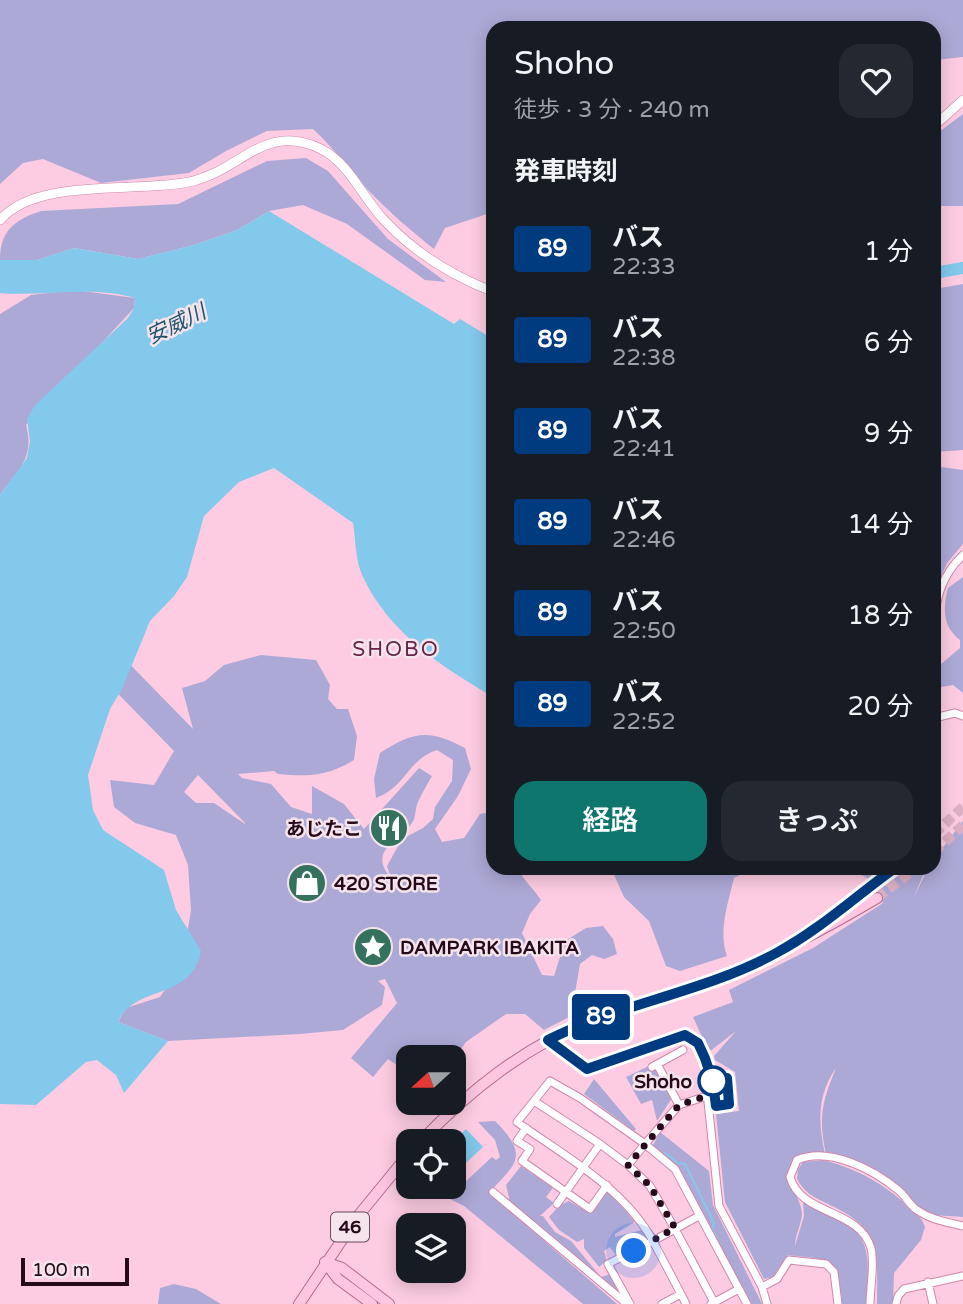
<!DOCTYPE html>
<html lang="ja">
<head>
<meta charset="utf-8">
<style>
  :root { --surface:#171b24; --page:#242831; --text:#f1f3f6; --muted:#9ea1a6; --accent:#0f766e }
  body { margin:0; font-family:"Varela Round","Noto Sans JP",sans-serif; background:var(--page); color:var(--text); height:100vh; display:flex; flex-direction:column; font-size:26px; white-space:nowrap }
  * { box-sizing:border-box; margin:0 }
  p { font-size:23px; color:var(--muted) }
  .icon { flex:none; width:38px; height:38px; fill:none; stroke:currentColor; stroke-width:2; stroke-linecap:round; stroke-linejoin:round }
  .map { position:relative; flex:1; overflow:hidden }
  .details { position:absolute; left:486px; top:21px; width:455px; height:854px; display:flex; flex-direction:column; background:var(--surface); border-radius:21px; box-shadow:0 4px 18px #0003 }
  .details>* { flex:none }
  .badge { padding:0 14px; border-radius:5px; font-size:24px; line-height:46px }
  .needle { width:46px; rotate:249deg }
  .controls { position:absolute; left:396px; top:1045px; display:grid; gap:14px }
  .controls a { display:grid; place-items:center; width:70px; height:70px; border-radius:14px; background:var(--surface); box-shadow:0 4px 18px #0003; font-size:35px }
  .scale { position:absolute; left:21px; bottom:18px; width:108px; box-sizing:border-box; padding-left:7px; border:4px solid #260a19; border-top:0; font-size:19px; line-height:24px; white-space:nowrap; color:#260a19; -webkit-text-stroke:5px #f5e4eb; paint-order:stroke }
  .you { position:absolute; width:35px; height:35px; margin:-18px; border:5px solid #fff; border-radius:50%; background:#1a73e8; box-shadow:0 0 0 10px #1a73e833 }
  .map>.badge { position:absolute; translate:-50% -50%; box-shadow:0 0 0 4px #fff }
  h2 { padding:0 28px; font-size:26px; line-height:63px }
  .round { display:grid; place-items:center; flex:none; width:74px; height:74px; border-radius:21px; background:var(--page) }
  .head { display:flex; align-items:center; justify-content:space-between; height:119px; padding:0 28px }
  h1 { font-size:33px; font-weight:600; line-height:52px }
  .primary-button { display:flex; gap:14px; margin-top:auto; padding:14px 28px }
  .primary-button a { flex:1; height:80px; border-radius:21px; background:var(--accent); color:#fff; font-size:28px; font-weight:600; line-height:80px; text-align:center }
  .primary-button a+a { background:var(--page); color:var(--text) }
  ul { padding:0; list-style:none }
  li { display:flex; align-items:center; gap:21px; height:91px; padding:0 28px }
  li div { flex:1 }
  li b { display:block; font-size:26px }
  li em { font-style:normal }
  li .badge { min-width:77px; font-weight:700; text-align:center }
  .map>svg:first-child { display:block }
</style>
</head>
<body>
<div class="map">
<svg width="963" height="1304" viewBox="0 0 963 1304">
  <rect width="100%" height="100%" fill="#fdcce2"/>
  <!-- green -->
  <path fill="#ada9d6" fill-rule="evenodd" d="M0 0H963V57L935 60 934 28H494L493 212 445 228 434 249C410 230 389 212 368 190 349 170 334 148 313 129L267 131 226 151 189 173 101 183 43 159 23 163 0 184Z
    M963 114V206H935V135Z
    M306 158 328 171 388 239 446 282 425 280 347 224 303 205 269 211 237 230 194 245 138 259 74 248 37 260H0C0 231 14 220 41 211L178 204 267 161Z
    M963 284V450L935 452V289Z
    M74 290 135 298 134 308 26 425C35 458 18 470 0 495V314L31 295Z
    M934 466 963 470V544L947 563 935 590Z
    M0 531 193 729 182 688 205 681 224 665 261 655 316 660 330 685 328 699 337 709H348L357 736 354 760C328 776 308 777 278 774L274 771 238 774 242 778 271 784 291 807 312 814V786L344 804 364 829 419 768 432 776C427 785 422 793 418 802 415 808 416 818 412 823 399 842 367 850 391 878L387 866 402 839 423 828 433 819 435 807 452 781 453 760 437 750C407 760 407 786 376 798L374 779 380 753C414 731 429 729 465 748L471 769 458 796 435 829 442 842 464 838 480 814 493 812 494 868H518C523 880 534 889 541 900L530 914 522 933 542 975 554 976 565 941 586 928 603 926 613 939 617 954 604 959 592 955 580 964 571 1016 544 1030 525 1014H506L466 1042 453 1060V1057H408V1066H398L388 1059 373 1077 351 1058 397 1003 385 979 378 981 385 987 382 1005 343 1030 300 1034 168 1041 118 1022 126 1008 160 997 182 964 191 910 188 865 176 835 135 823 114 807 110 780 154 785 174 751 0 573ZM198 775 245 823V824L214 803H196L184 792Z
    M963 577V693L953 685 935 688 934 670 960 648V640C942 626 943 608 948 588Z
    M963 821V1217L932 1215 919 1208 901 1188 862 1163 826 1154C818 1117 822 1102 836 1068 817 1095 818 1123 825 1154L797 1157C777 1177 800 1192 802 1213 802 1223 795 1235 795 1246L804 1216 803 1202C817 1211 834 1214 848 1224 875 1243 867 1275 866 1304H841C836 1255 835 1261 788 1255L773 1277 764 1279 725 1202 716 1114 739 1111 735 1072 715 1060 714 1056 736 1031 709 1052 693 1017 733 1002 729 990 813 948 883 903 866 877 843 868H926L914 897 928 868H934L935 858Z
    M611 868H686L694 875 707 868H753L734 878C728 903 718 932 727 956L680 971 666 966 649 921 624 897Z
    M649 1066 657 1070 672 1098 657 1121 652 1100 641 1104 626 1077Z
    M594 1079 636 1129 634 1131 584 1094Z
    M495 1121C531 1157 515 1164 489 1193L617 1304H583L464 1206 426 1187H443L452 1194 492 1157 496 1160 500 1157 495 1140 478 1122Z
    M660 1132 709 1171 713 1205 762 1304H751L677 1167 652 1147Z
    M823 1160C863 1170 894 1190 922 1220L925 1227 921 1240 894 1273 893 1304H877C877 1246 882 1229 826 1203 813 1197 804 1192 797 1179L798 1169 803 1162Z
    M521 1166 553 1188 546 1197 554 1203 540 1216H543L555 1232 571 1241 601 1277 610 1274 622 1297 510 1202 506 1185Z
    M608 1190 635 1222 615 1234V1237L642 1230 647 1240 617 1257 610 1247 604 1251 607 1261 599 1267 584 1248V1239L577 1242 559 1230 549 1217 560 1205 569 1201 590 1213Z
    M174 1284 196 1289 221 1304H158L160 1288Z"/>
  <!-- water -->
  <path fill="#83c9eb" d="M269 211 454 324 460 319 488 336H493V697C441 666 390 634 363 577 355 560 356 541 353 523L274 468 239 482 204 516 187 577 174 596 150 621 122 689 110 709 88 775 93 810 103 830 164 870 176 910 201 951C192 1001 135 984 118 1022L168 1041 124 1093 116 1075 97 1060 86 1062 36 1105 0 1104V495L27 458 30 441 27 419 35 405 128 318 134 308 135 298C90 285 45 297 0 293V260H37L74 248 138 259 194 245 237 230Z
    M466 1129 483 1147 453 1175V1141Z"/>
  <g fill="none" stroke-linecap="round" stroke-linejoin="round">
    <!-- stream -->
    <path stroke="#83c9eb" stroke-width="2" d="M665 1153 678 1163 685 1164 714 1223 712 1229 718 1241"/>
    <!-- river -->
    <path stroke="#83c9eb" stroke-width="12" d="M934 273 963 268"/>
    <!-- primary-tunnel -->
    <path stroke="#ddafc4" stroke-width="10" stroke-dasharray="10 5" stroke-linecap="butt" d="M934 834 963 807
      M934 852 963 825
      M870 886 895 868
      M877 898 916 868"/>
    <defs>
      <path id="minor" d="M934 621C937 594 943 574 963 555
        M934 718 955 713 963 716
        M548 1040 587 1069 676 1036C696 1033 701 1046 704 1064L719 1206 762 1287 767 1304
        M657 1064 679 1105
        M652 1067 683 1050
        M534 1101 600 1144
        M526 1128 517 1141 530 1149 522 1161 590 1209 607 1185
        M493 1192 627 1304
        M557 1204 600 1144 628 1165
        M699 1216 675 1229 650 1186 628 1165 645 1144 675 1169 747 1304
        M928 1282 933 1304
        M762 1287 777 1279 789 1260 826 1264 834 1272 838 1304
        M681 1294 653 1241 675 1229 714 1302
        M630 1304 608 1264 653 1241C624 1188 566 1157 517 1122L550 1081 580 1098 645 1144 679 1105 707 1096
        M662 1304 681 1294 686 1304
        M711 1304 739 1289
        M870 1304C870 1287 875 1265 871 1248 859 1208 801 1216 790 1177L797 1160C829 1146 874 1170 898 1190 906 1196 909 1205 917 1210 931 1220 947 1222 963 1226
        M896 1304 898 1296 904 1289 963 1276"/>
      <path id="tertiary" d="M934 126 963 100
        M0 220C38 176 139 194 193 181 242 169 265 122 321 149 349 163 363 198 384 220 414 252 452 276 494 292"/>
      <path id="primary" d="M816 927 870 886
        M421 1141C471 1089 526 1046 594 1019 637 1003 682 992 725 975 778 954 828 927 877 898
        M325 1262 342 1268 389 1304
        M325 1262 338 1279 372 1304
        M299 1304 358 1216 408 1155"/>
    </defs>
    <!-- minor casing -->
    <use href="#minor" stroke="#d186aa" stroke-width="9"/>
    <!-- tertiary casing -->
    <use href="#tertiary" stroke="#d186aa" stroke-width="10"/>
    <!-- primary casing -->
    <use href="#primary" stroke="#b36c8f" stroke-width="12"/>
    <!-- minor -->
    <use href="#minor" stroke="#fff" stroke-width="7"/>
    <!-- tertiary -->
    <use href="#tertiary" stroke="#fff" stroke-width="9"/>
    <!-- primary -->
    <use href="#primary" stroke="#ffc6e2" stroke-width="10"/>
  </g>
  <g fill="none" stroke-linecap="round" stroke-linejoin="round">
    <defs>
      <path id="line" d="M727 1078 729 1104 716 1106C714 1083 709 1064 698 1043L685 1035 587 1069 548 1040C621 1003 706 992 778 952 819 930 856 896 895 868"/>
    </defs>
    <!-- line casing -->
    <use href="#line" stroke="#fff" stroke-width="16"/>
    <!-- line -->
    <use href="#line" stroke="#003b80" stroke-width="10"/>
    <!-- walk -->
    <path stroke="#260a19" stroke-width="7" stroke-dasharray="0 12.6" d="M634 1251 675 1228 650 1186 628 1165 679 1105 707 1096 706 1080 713 1081"/>
  </g>
  <!-- icons -->
  <defs>
    <symbol id="restaurant-disc" viewBox="-11 -11 22 22"><circle r="9.5" fill="#35725e" stroke="#f5e4eb"/><path d="M-5-6h1v4h1v-4h1v4h1v-4h1v5L-1.5 .5V6h-2V.5L-5-1ZM5-6V6H3V1.5H1.5Q1.5-4 5-6Z" fill="#fff"/></symbol>
    <symbol id="shop-disc" viewBox="-11 -11 22 22"><circle r="9.5" fill="#35725e" stroke="#f5e4eb"/><path d="M-5-2.5h2.3a2.7 3.5 0 0 1 5.4 0H5L5.5 6h-11ZM-1.5-2.5h3a1.5 2.3 0 0 0-3 0Z" fill="#fff"/></symbol>
    <symbol id="sight-disc" viewBox="-11 -11 22 22"><circle r="9.5" fill="#35725e" stroke="#f5e4eb"/><path d="M0-6L1.8-2.2L6-1.7L2.9 1.2L3.7 5.4L0 3.3L-3.7 5.4L-2.9 1.2L-6-1.7L-1.8-2.2Z" fill="#fff"/></symbol>
  </defs>
  <g fill-rule="evenodd">
    <use href="#restaurant-disc" x="367" y="806" width="44" height="44"/>
    <use href="#shop-disc" x="285" y="861" width="44" height="44"/>
    <use href="#sight-disc" x="351" y="925" width="44" height="44"/>
  </g>
  <!-- markers -->
  <circle fill="#fff" stroke="#003b80" stroke-width="3.5" cx="713" cy="1081" r="14"/>
  <g text-anchor="middle" stroke-width="5" stroke-linejoin="round" paint-order="stroke">
    <!-- shield labels -->
    <rect fill="#f5e4eb" stroke="#644b58" stroke-width="2" x="331" y="1212.5" width="38" height="29" rx="5"/>
    <g font-size="18" font-weight="bold" fill="#260a19">
      <text x="350" y="1233">46</text>
    </g>
    <!-- poi labels -->
    <g font-size="19" font-weight="bold" fill="#260a19" stroke="#f5e4eb" text-anchor="start">
      <text x="362" y="835" text-anchor="end">あじたこ</text>
      <text x="334" y="890">420 STORE</text>
      <text x="400" y="954">DAMPARK IBAKITA</text>
    </g>
    <!-- stop labels -->
    <g font-size="19" font-weight="bold" fill="#260a19" stroke="#f5e4eb" text-anchor="end">
      <text x="692" y="1088">Shoho</text>
    </g>
    <!-- water labels -->
    <g font-size="21" font-style="italic" fill="#1c546c" stroke="#f5e4eb">
      <text transform="translate(176 324) rotate(-26)" y="7">安威川</text>
    </g>
    <!-- neighbourhood labels -->
    <g font-size="21" letter-spacing="2" fill="#652447" stroke="#f5e4eb">
      <text x="396" y="656">SHOBO</text>
    </g>
  </g>
</svg>
<div class="controls">
<a><svg class="needle" viewBox="-14 -14 28 28"><path d="M0-13l5 13h-10z" fill="#e53935"/><path d="M0 13l5-13h-10z" fill="#9ea1a6"/></svg></a>
<a><svg class="icon" aria-label="locate" viewBox="0 0 24 24"><circle cx="12" cy="12" r="6"/><path d="M12 2v4M12 18v4M2 12h4M18 12h4"/></svg></a>
<a><svg class="icon" aria-label="layers" viewBox="0 0 24 24"><path d="M12 4l9 5-9 5-9-5zM3 14l9 5 9-5"/></svg></a>
</div>
<div class="scale">100 m</div>
<div class="you" style="left:634px;top:1251px"></div>
<b class="badge" style="left:601px;top:1017px;background:#003b80;color:#fff">89</b>
<section class="details">
<div class="head"><div><h1>Shoho</h1><p>徒歩 · 3 分 · 240 m</p></div><a class="round"><svg class="icon" aria-label="heart" viewBox="0 0 24 24"><path d="M12 20l-8-8c-3-5 5-10 8-4 3-6 11-1 8 4z"/></svg></a></div>
<h2>発車時刻</h2>
<ul>
<li><span class="badge" style="background:#003b80;color:#fff">89</span><div><b>バス</b><p>22:33</p></div><em>1 分</em></li>
<li><span class="badge" style="background:#003b80;color:#fff">89</span><div><b>バス</b><p>22:38</p></div><em>6 分</em></li>
<li><span class="badge" style="background:#003b80;color:#fff">89</span><div><b>バス</b><p>22:41</p></div><em>9 分</em></li>
<li><span class="badge" style="background:#003b80;color:#fff">89</span><div><b>バス</b><p>22:46</p></div><em>14 分</em></li>
<li><span class="badge" style="background:#003b80;color:#fff">89</span><div><b>バス</b><p>22:50</p></div><em>18 分</em></li>
<li><span class="badge" style="background:#003b80;color:#fff">89</span><div><b>バス</b><p>22:52</p></div><em>20 分</em></li>
</ul>
<div class="primary-button"><a>経路</a><a>きっぷ</a></div>
</section>
</div>
</body>
</html>
